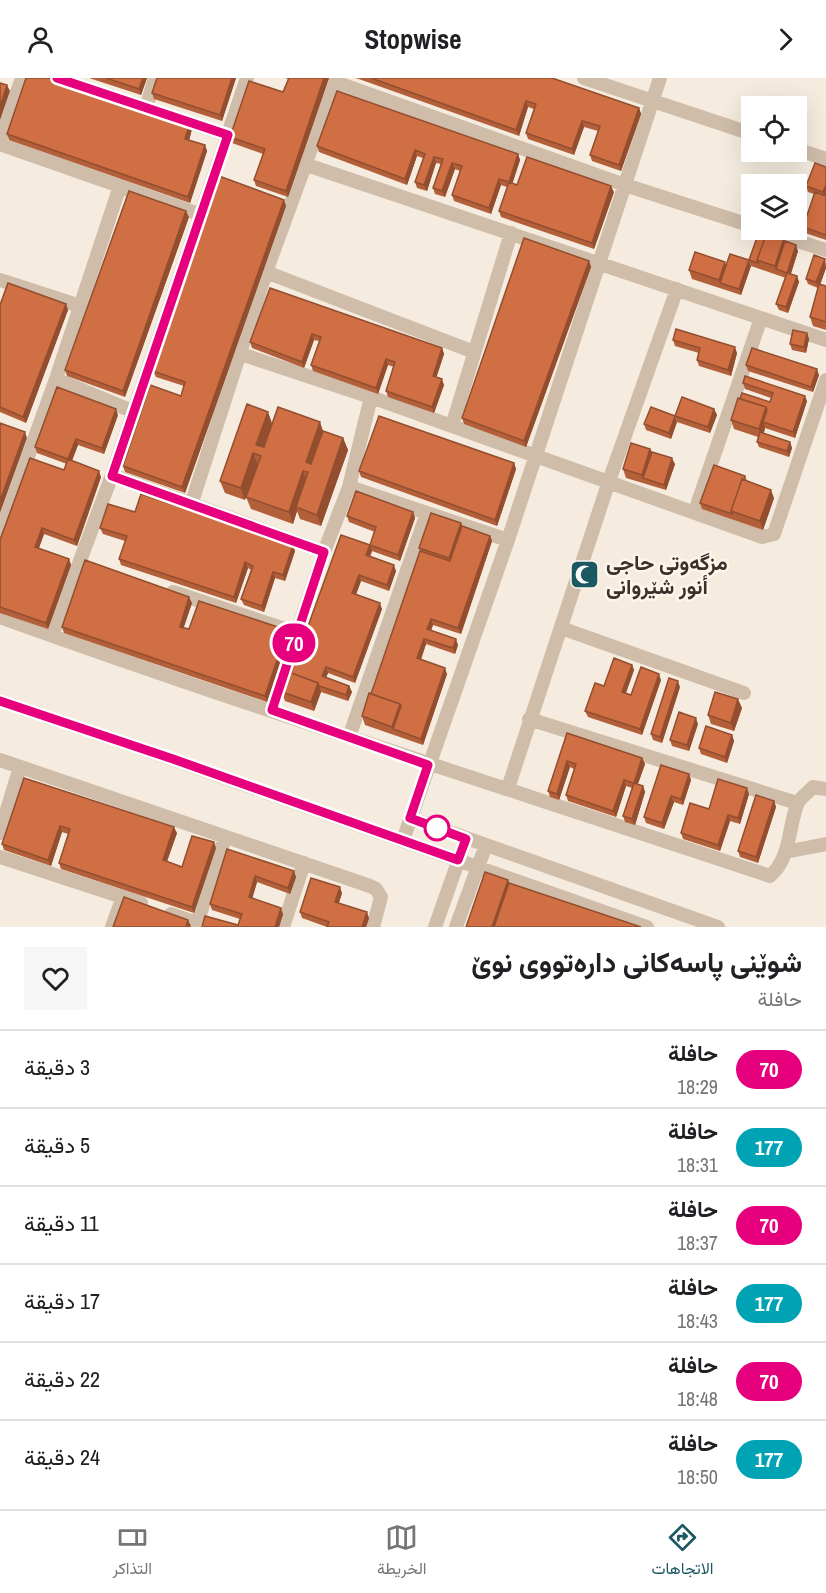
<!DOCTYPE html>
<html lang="ar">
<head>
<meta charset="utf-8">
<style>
  :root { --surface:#fff; --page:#f6f6f6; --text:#202124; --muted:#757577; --line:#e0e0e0; --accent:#1b5862 }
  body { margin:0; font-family:"Archivo Narrow",Vazirmatn,sans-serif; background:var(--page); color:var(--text); direction:rtl; height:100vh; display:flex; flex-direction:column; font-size:22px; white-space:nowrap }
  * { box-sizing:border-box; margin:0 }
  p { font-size:20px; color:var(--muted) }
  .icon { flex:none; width:33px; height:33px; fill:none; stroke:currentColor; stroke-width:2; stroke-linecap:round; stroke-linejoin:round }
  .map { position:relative; height:849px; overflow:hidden; direction:ltr }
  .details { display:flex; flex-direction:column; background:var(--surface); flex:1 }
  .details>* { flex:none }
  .badge { padding:0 12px; border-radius:20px; font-size:21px; line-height:39px }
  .tools { position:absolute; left:741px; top:18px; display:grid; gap:12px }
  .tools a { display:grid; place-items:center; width:66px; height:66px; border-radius:0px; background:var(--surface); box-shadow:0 6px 24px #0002; font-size:30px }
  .map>.badge { position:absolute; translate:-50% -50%; box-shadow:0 0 0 3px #fff }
  .round { display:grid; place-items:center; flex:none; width:63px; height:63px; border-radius:0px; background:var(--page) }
  .overview { display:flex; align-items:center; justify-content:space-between; height:102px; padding:0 24px }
  h1 { font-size:28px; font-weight:700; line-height:45px }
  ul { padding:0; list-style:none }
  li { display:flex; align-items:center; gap:18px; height:78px; padding:0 24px; border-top:2px solid var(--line) }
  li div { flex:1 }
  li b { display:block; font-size:22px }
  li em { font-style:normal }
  li .badge { min-width:66px; font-weight:700; text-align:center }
  header { display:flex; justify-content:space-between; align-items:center; height:78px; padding:0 24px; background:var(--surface); font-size:27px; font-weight:700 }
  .menu { display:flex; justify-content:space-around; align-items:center; height:84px; border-top:2px solid var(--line); background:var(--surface); font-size:16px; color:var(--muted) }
  .menu a { display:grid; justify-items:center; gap:3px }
  .menu .current { color:var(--accent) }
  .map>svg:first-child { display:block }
</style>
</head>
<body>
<header><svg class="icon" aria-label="forward" viewBox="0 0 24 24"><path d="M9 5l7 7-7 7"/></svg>Stopwise<svg class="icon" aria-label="person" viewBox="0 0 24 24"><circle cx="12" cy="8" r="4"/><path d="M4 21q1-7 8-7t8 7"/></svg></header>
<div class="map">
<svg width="826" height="849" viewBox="0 0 826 849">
  <rect width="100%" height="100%" fill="#f5ecdf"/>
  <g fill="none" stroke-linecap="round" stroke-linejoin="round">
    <!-- minor -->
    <path stroke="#cfbdaa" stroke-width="14" d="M57 0 227 57
      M584 0 752 56
      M335 4 625 107 752 148
      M146 30 155 0
      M0 62 22 0
      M0 66 199 136
      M796 71 826 81
      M307 87 826 262
      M762 152 826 172
      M266 194 474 274
      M0 202 80 228
      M241 276 371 319 762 459 774 456 826 302
      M56 301 132 333
      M452 348 511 155
      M112 397 324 474
      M349 409 508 462
      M191 427 266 194 337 0
      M695 433 761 240
      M0 456 56 301 120 108
      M173 514 297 555
      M0 539C255 631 513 712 770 798 791 780 788 751 797 727 799 720 808 715 813 709L826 711
      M561 550 744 615
      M52 558 112 397 247 0
      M0 623 152 674 647 849
      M271 632 324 474 349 409 371 319
      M529 641 797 725
      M349 659 427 435
      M0 682 370 808 376 811 381 819 373 849
      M508 710 609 403 677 211
      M410 740 718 849
      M0 755 20 689
      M403 762 508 462 660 0
      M785 774 826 766
      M0 779 141 825
      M171 836 197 845
      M112 849 123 819
      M196 849 225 759
      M283 849 304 785
      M435 849 466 761
      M456 849 486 767"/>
  </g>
  <!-- wall -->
  <path fill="#b35f3a" d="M89 0H147L141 17Z
    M157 0H236L222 43 154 21 152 15Z
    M285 0H329L288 119 256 108 254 102 263 76 232 65 230 59 283 14 288 1Z
    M356 0H552L639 30 641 36 621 93 592 83 590 77 598 53 584 49 574 77 528 61 526 55 534 31 528 29 519 58Z
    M190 45 192 51 189 62 205 67 207 73 190 125 9 62 7 56Z
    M317 68 518 76 520 82 512 106 517 107 614 114 594 171 501 139 499 133 507 109 501 107 491 136 454 123 452 117 460 93 455 91 445 119 435 116 433 110 441 86 436 85 427 113 417 110 415 104 423 80 417 78 407 107 319 74Z
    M826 89V162L805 155 803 149 814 116 808 114 806 108Z
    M286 128 185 415 125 394 123 388 181 318 184 308 156 299 153 293Z
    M189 139 125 319 67 298 65 292Z
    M785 163 798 173 791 196 797 198 799 204 788 235 779 232 776 226 786 200 751 188 749 182Z
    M825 181 826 190 820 206 826 208V252L813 248 810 239 818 210 808 206 806 201Z
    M589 183 591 189 526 369 464 346 462 340Z
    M726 187 751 188 741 217 692 201 689 192Z
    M270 210 442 270 444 276 436 299 444 307 434 335 388 319 386 313 394 289 388 287 378 316 313 293 311 287 319 263 314 262 304 290 252 270 250 264Z
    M66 226 68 232 26 345 0 334V227Z
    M807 255 809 261 806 275 792 272 790 266Z
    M673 262 737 275 731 298 699 288 697 282 699 275 675 268Z
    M746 287 819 297 813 314 748 293Z
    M743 305 807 323 795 360 765 350 764 355 790 364 792 370 789 379 759 369 757 364 758 359 734 351 731 342 770 324 771 320 745 311Z
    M714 331 717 337 710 355 677 344 675 338Z
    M118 337 104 376 78 367 72 383 101 399 77 468 44 456 39 470 69 481 71 487 48 551 0 535V462L64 392 67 386 37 375 35 369Z
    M677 344 671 361 646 352 644 346Z
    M272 345 323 353 343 360 348 372 321 448 300 441 297 433 293 446 251 431 246 419 245 422 225 415 220 403Z
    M650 371 652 374 675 386 666 412 626 400 623 391Z
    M514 385 516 391 497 448 361 399 359 393Z
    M745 398 747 403 774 420 763 452 702 431 700 425Z
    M135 434 295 473 285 503 275 500 264 534 244 527 241 521 251 492 248 490 236 525 121 487 119 481 125 463 103 456 100 450Z
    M413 434 415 440 400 483 372 473 370 479 396 493 389 513 361 503 356 517 382 531 355 605 328 595 326 600 349 608 352 614 348 623 321 614 314 633 285 623 282 614 291 595 370 467 375 454 349 444 347 438Z
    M462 448 490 458 492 463 461 556 433 547 431 553 458 567 455 576 426 566 421 582 447 596 423 667 365 647 362 638 371 616 420 473 419 470Z
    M192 525 183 550 189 551 287 552 289 558 267 624 64 555 62 549Z
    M632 587 634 592 626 615 631 617 661 602 642 657 588 639 585 633 604 608Z
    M680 609 662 665 653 662 651 656Z
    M742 630 734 653 711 646 708 637Z
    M698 646 689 673 672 668 670 662Z
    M567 655 642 680 645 686 638 706 643 708 645 714 635 747 625 744 623 738 632 710 626 708 616 739 568 723 566 717 574 691 570 689 559 722 550 719 548 713Z
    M732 657 734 663 727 685 701 676 699 670Z
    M689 696 691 702 683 727 674 724 664 751 646 745 644 739Z
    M24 700 177 755 167 784 182 789 216 770 194 835 61 791 59 785 68 756 62 754 51 788 4 772 2 766Z
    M749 716 740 746 730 743 720 773 683 761 681 755 709 731Z
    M774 723 776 729 758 785 740 779 738 773Z
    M227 771 296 799 290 816 257 804 252 820 283 836 279 849H202L238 847 240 841 212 832 210 826Z
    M342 815 339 825 369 840 366 849H327L302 840 300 834Z"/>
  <!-- shaded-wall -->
  <path fill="#924e2f" d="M143 0H147L141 17 139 11Z
    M232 0H236L222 43 220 37Z
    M324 0H329L288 119 286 113Z
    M7 7 10 13 0 42V29Z
    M526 23 528 29 519 58 516 52Z
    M639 30 641 36 621 93 619 87Z
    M582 43 584 49 574 77 572 71Z
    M190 45 192 51 188 67 185 61Z
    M205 67 207 73 190 125 188 119Z
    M415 72 417 78 407 107 405 101Z
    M518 76 520 82 511 110 509 104Z
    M434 79 436 85 427 113 424 107Z
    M452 85 455 91 445 119 442 113Z
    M499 101 501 107 491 136 489 130Z
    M826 107V119L825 120 823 114Z
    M611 108 614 114 594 171 592 165Z
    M801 114 803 120 796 142V129Z
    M284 122 286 128 185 415 182 409Z
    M186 133 189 139 125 319 123 313Z
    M784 160 788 169 776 191 775 188Z
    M796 167 798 173 789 201 787 195Z
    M825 181 826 190 819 210 816 204Z
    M749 182 751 188 741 217 739 211Z
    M589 183 591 189 526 369 524 363Z
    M725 184 728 193 720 205 719 202Z
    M797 198 799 204 788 235 786 229Z
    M66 226 68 232 26 345 23 339Z
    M807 255 809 261 806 275 804 269Z
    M312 256 314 262 304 290 302 284Z
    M735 269 737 275 731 298 728 292Z
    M442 270 444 276 435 304 433 298Z
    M386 281 388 287 378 316 376 310Z
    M817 291 819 297 813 314 811 309Z
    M442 301 444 307 434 335 432 329Z
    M805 318 807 323 795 360 793 354Z
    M766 329 769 338 763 344 765 350 762 360 759 351Z
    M116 331 118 337 104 376 102 370Z
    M714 331 717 337 710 355 708 349Z
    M268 334 272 345 261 379 256 367Z
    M675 338 677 344 671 361 669 355Z
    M320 344 324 356 310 396 306 384Z
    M25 354 27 360 0 435V423Z
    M343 360 348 372 321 448 317 437Z
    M76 361 78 367 70 387 68 381Z
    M790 364 792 370 789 379 787 373Z
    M650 371 654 380 643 400 642 397Z
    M253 375 258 387 245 422 241 410Z
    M672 380 675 386 666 412 664 407Z
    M514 385 516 391 497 448 495 442Z
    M99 393 101 399 77 468 74 462Z
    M303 393 307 404 296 429 297 433 293 446 289 434Z
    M771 412 774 420 763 452 760 443Z
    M413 434 415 440 400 483 398 477Z
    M461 445 465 454 452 489 449 480Z
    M42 450 44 456 37 475 35 469Z
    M490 458 492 463 461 556 458 550Z
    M293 467 295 473 285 503 283 497Z
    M370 467 372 473 368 483 366 477Z
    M69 481 71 487 48 551 46 545Z
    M245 484 248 490 236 525 234 519Z
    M394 487 396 493 389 513 387 507Z
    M273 494 275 500 264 534 262 528Z
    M359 497 361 503 354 521 352 515Z
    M189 519 192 525 182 555 180 549Z
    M380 525 382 531 355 605 353 599Z
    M431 541 433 547 429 557 427 551Z
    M287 552 289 558 267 624 265 618Z
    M424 561 426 566 419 586 417 580Z
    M456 561 458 567 455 576 453 570Z
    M632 587 634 592 624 620 622 614Z
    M326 589 328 595 324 604 322 598Z
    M445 590 447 596 423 667 421 661Z
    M659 596 661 602 642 657 640 651Z
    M678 603 680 609 662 665 660 659Z
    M318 605 321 614 314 633 311 624Z
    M349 608 352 614 348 623 346 617Z
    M738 621 742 630 734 653 731 645Z
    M400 626 403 634 393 651 392 649Z
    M696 640 698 646 689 673 687 667Z
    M732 657 734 663 727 685 725 679Z
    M642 680 645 686 636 711 634 705Z
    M567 683 570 689 559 722 557 716Z
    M689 696 691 702 683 727 681 721Z
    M624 702 626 708 616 739 613 733Z
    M643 708 645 714 635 747 632 741Z
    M747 710 749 716 740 746 738 740Z
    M671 718 674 724 664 751 662 745Z
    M774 723 776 729 758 785 756 779Z
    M728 737 730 743 720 773 718 767Z
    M60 748 62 754 51 788 48 782Z
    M174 749 177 755 165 788 163 782Z
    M214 764 216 770 194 835 192 829Z
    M294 793 296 799 290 816 288 810Z
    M255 798 257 804 251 825 249 819Z
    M508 802 512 811 498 849H492Z
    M340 809 342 815 337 830 335 824Z
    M281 830 283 836 279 849H275Z
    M367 834 369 840 366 849H362Z
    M188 842 191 848 190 849H186Z"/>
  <!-- building -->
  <path fill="#d06f43" stroke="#924e2f" stroke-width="1.5" d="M26 0H49L190 45 185 61 205 67 188 119 7 56Z
    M106 0H143L139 11Z
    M157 0H232L220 37 152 15Z
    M289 0H324L286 113 254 102 265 71 230 59 249 3 283 14Z
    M371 0H552L639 30 619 87 590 77 600 48 582 43 572 71 526 55 536 26 526 23 516 52Z
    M0 5 7 7 0 29Z
    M337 13 518 76 509 104 517 107 527 79 611 108 592 165 499 133 509 104 499 101 489 130 452 117 462 88 452 85 442 113 433 110 443 81 434 79 424 107 415 104 425 76 415 72 405 101 317 68Z
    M815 85 826 89V107L823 114 806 108Z
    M219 98 284 122 182 409 123 388 150 307 181 318 185 304 153 293Z
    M129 113 186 133 123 313 65 292Z
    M796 113 801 114 796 129Z
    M815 114 826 118V157L803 149Z
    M759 154 766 157 757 182 758 185 749 182Z
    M767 154 784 160 775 188 757 182Z
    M524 160 589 183 524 363 462 340Z
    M785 163 796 167 787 195 776 191Z
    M695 174 725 184 719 202 689 192Z
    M730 176 749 182 739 211 720 205Z
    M814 177 825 181 816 204 806 201Z
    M787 195 797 198 786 229 776 226Z
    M8 205 66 226 23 339 0 329V227Z
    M819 206 826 208V244L810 239Z
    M270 210 442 270 433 298 442 301 432 329 386 313 395 284 386 281 376 310 311 287 321 259 312 256 302 284 250 264Z
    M676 251 735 269 728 292 697 282 700 270 673 262Z
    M793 252 807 255 804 269 790 266Z
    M752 270 817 291 811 309 746 287Z
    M745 298 805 318 793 354 763 344 767 332 766 329 740 321 742 315 770 324 773 315 743 305Z
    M57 309 116 331 102 370 76 361 68 381 35 369Z
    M682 319 714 331 708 349 675 338Z
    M738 320 766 329 759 351 731 342Z
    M247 326 268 334 256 367 264 369 278 329 320 344 306 384 311 386 323 353 343 360 317 437 296 429 308 394 303 393 289 434 246 419 261 378 253 375 241 410 220 403Z
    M651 329 675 338 669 355 644 346Z
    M379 338 514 385 495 442 359 393Z
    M0 345 25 354 0 423Z
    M760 354 790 364 787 373 757 364Z
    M631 365 650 371 642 397 623 391Z
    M652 374 672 380 664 407 643 400Z
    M30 380 64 392 68 381 99 393 74 462 42 450 35 469 69 481 46 545 0 529V462Z
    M714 387 745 398 744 402 742 401 731 433 732 436 700 425Z
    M742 401 771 412 760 443 731 433Z
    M356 413 413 434 398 477 370 467 366 477 394 487 387 507 359 497 352 515 380 525 353 599 326 589 322 598 349 608 346 617 319 608 318 605 291 595 341 457 370 467 376 449 347 438Z
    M141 416 293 467 283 497 273 494 262 528 241 521 253 488 245 484 234 519 119 481 127 458 100 450 108 426 135 434Z
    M431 435 461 445 449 480 419 470Z
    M462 448 490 458 458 550 431 541 427 551 456 561 453 570 424 561 417 580 445 590 421 661 393 651 401 628 400 626 371 616 420 473 450 483Z
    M85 482 189 519 180 549 189 551 199 523 287 552 265 618 62 549Z
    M614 580 632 587 622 614 631 617 641 589 659 596 640 651 585 633 595 605 604 608Z
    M289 594 318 605 311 624 282 614Z
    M669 600 678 603 660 659 651 656Z
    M715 614 738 621 731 645 708 637Z
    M369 615 400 626 392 649 362 638Z
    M679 634 696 640 687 667 670 662Z
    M706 648 732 657 725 679 699 670Z
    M567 655 642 680 634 705 624 702 613 733 566 717 576 686 567 683 557 716 548 713Z
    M661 687 689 696 681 721 671 718 662 745 644 739Z
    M24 700 174 749 163 782 182 789 192 758 214 764 192 829 59 785 70 751 60 748 48 782 2 766Z
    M718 701 747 710 738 740 728 737 718 767 681 755 690 725 709 731Z
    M634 705 643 708 632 741 623 738Z
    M756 717 774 723 756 779 738 773Z
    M227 771 294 793 288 810 255 798 249 819 281 830 275 849H202L205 838 238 847 242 836 210 826Z
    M485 794 508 802 492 849H466Z
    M311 800 340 809 335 824 367 834 362 849H327L329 844 300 834Z
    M509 805 641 849H494Z
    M124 819 188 842 186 849H113Z"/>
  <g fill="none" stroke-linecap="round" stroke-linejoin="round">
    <defs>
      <path id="line" d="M0 623 173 681 458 782 466 761 410 740 428 687 272 632 324 474 112 398 228 57 57 0"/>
    </defs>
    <!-- line casing -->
    <use href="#line" stroke="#fff" stroke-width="14"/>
    <!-- line -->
    <use href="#line" stroke="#e6007e" stroke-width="9"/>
  </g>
  <!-- icons -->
  <defs>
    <symbol id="mosque-square" viewBox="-11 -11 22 22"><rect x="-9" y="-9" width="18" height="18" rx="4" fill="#1b5862" stroke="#fcf6ed"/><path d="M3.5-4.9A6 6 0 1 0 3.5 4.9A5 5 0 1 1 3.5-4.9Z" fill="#fff"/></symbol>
  </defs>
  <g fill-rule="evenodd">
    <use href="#mosque-square" x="568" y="480" width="33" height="33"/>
  </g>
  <!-- markers -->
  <circle fill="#fff" stroke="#e6007e" stroke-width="3" cx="437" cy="750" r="12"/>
  <g text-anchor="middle" stroke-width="5" stroke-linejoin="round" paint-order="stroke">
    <!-- poi labels -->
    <g font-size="21" font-weight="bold" fill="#3c312a" stroke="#fcf6ed" text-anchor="start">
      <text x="606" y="492">مزگەوتی حاجی<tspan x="606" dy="24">أنور شێروانی</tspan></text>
    </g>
  </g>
</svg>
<div class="tools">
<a><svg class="icon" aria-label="locate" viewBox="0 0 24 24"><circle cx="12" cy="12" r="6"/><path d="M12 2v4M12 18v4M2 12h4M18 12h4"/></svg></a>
<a><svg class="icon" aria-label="layers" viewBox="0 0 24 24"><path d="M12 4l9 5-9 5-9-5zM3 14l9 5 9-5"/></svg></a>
</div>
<b class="badge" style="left:294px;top:565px;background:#e6007e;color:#fff">70</b>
</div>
<section class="details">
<div class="overview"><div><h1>شوێنی پاسەکانی دارەتووی نوێ</h1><p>حافلة</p></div><a class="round"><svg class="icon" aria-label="heart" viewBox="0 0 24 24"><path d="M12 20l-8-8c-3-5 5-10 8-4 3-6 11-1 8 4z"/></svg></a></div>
<ul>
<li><span class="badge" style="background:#e6007e;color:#fff">70</span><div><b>حافلة</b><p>18:29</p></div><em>3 دقيقة</em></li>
<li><span class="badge" style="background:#00a3b4;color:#fff">177</span><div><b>حافلة</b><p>18:31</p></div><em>5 دقيقة</em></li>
<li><span class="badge" style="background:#e6007e;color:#fff">70</span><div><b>حافلة</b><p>18:37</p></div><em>11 دقيقة</em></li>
<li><span class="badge" style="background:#00a3b4;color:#fff">177</span><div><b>حافلة</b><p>18:43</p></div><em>17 دقيقة</em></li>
<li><span class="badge" style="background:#e6007e;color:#fff">70</span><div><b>حافلة</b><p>18:48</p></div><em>22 دقيقة</em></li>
<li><span class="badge" style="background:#00a3b4;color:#fff">177</span><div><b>حافلة</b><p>18:50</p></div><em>24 دقيقة</em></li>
</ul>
</section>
<nav class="menu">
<a class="current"><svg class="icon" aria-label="directions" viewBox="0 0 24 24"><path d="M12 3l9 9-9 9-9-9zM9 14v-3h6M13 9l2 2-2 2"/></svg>الاتجاهات</a>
<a><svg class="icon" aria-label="map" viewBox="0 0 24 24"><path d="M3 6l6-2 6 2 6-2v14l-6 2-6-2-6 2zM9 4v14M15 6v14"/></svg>الخريطة</a>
<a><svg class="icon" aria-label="tickets" viewBox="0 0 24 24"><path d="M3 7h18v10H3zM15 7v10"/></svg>التذاكر</a>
</nav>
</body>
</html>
